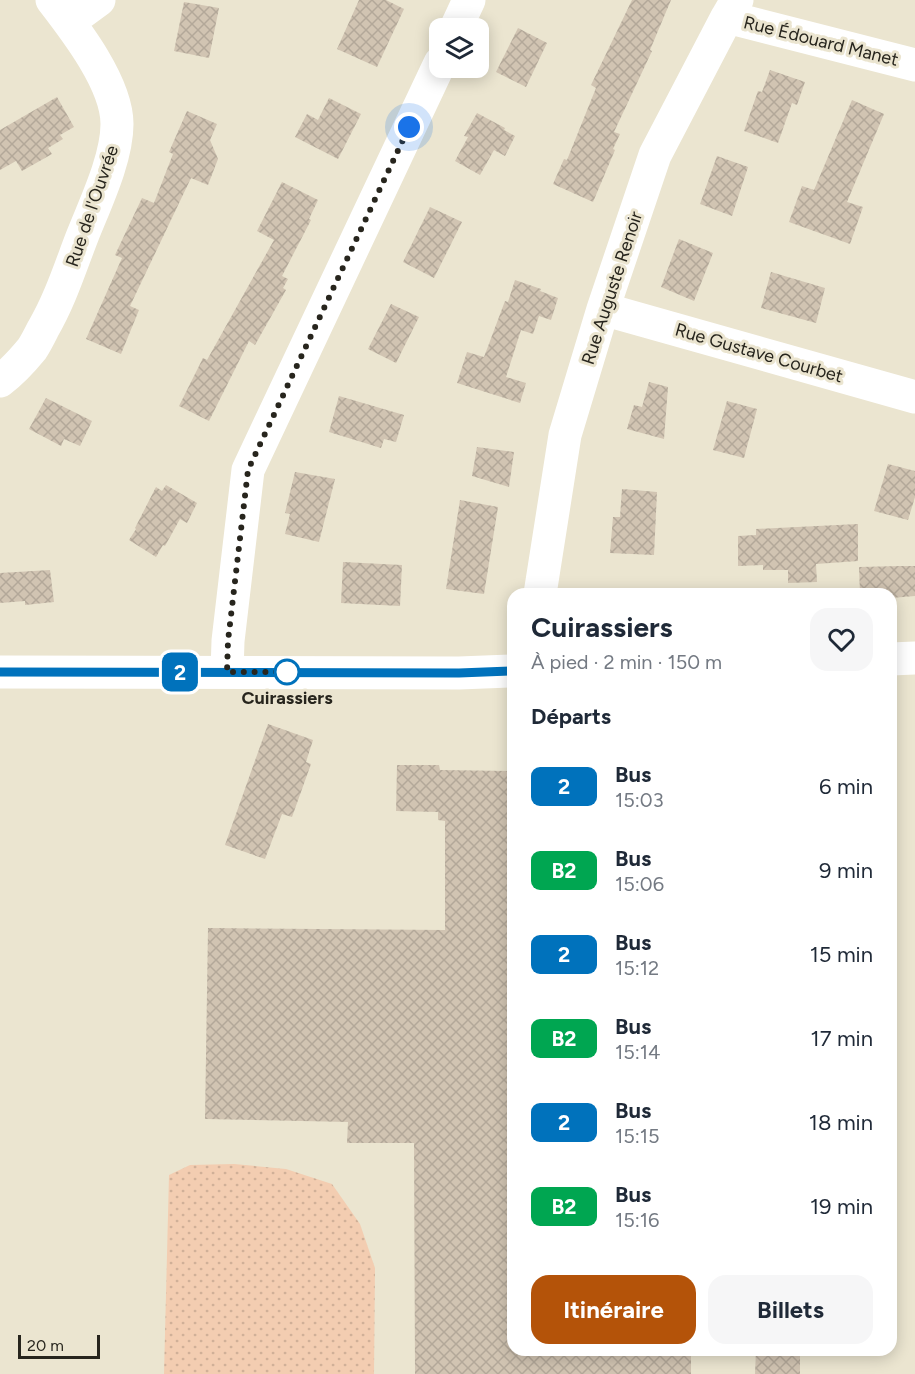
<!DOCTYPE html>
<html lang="fr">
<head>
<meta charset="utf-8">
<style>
  :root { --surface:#fff; --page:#f6f6f7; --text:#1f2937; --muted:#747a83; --accent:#b45309 }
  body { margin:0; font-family:Figtree,sans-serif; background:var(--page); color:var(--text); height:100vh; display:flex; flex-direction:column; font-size:22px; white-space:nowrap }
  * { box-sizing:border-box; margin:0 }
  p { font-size:20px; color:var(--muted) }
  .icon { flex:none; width:33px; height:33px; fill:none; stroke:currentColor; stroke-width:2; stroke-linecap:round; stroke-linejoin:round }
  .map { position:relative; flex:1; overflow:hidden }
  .drawer { position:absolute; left:507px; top:588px; width:390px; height:768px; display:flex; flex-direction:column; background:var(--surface); border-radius:18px; box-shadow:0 3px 15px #0003 }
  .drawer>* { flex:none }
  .badge { padding:0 12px; border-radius:9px; font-size:21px; line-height:39px }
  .fabs { position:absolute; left:429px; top:18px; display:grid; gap:12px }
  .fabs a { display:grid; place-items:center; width:60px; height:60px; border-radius:12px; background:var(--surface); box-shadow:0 3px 15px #0003; font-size:30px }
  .scale { position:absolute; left:18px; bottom:15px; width:82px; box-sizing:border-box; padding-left:6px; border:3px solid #27251d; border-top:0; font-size:16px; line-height:21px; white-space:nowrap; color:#27251d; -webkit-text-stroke:4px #ebe5d0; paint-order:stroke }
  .you { position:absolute; width:30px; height:30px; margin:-15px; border:4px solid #fff; border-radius:50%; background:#1a73e8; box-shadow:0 0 0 9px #1a73e833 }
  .map>.badge { position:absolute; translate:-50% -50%; box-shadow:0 0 0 3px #fff }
  h2 { padding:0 24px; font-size:22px; line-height:54px }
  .round { display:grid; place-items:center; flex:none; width:63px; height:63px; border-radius:18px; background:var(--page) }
  .overview { display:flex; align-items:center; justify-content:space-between; height:102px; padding:0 24px }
  h1 { font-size:28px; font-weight:700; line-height:45px }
  .action { display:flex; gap:12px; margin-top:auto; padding:12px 24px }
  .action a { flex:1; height:69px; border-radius:18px; background:var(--accent); color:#fff; font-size:24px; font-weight:700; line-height:69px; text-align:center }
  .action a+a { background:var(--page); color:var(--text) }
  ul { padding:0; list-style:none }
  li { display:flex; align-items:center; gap:18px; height:84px; padding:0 24px }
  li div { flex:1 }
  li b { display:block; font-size:22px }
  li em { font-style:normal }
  li .badge { min-width:66px; font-weight:700; text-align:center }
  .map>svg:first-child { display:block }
</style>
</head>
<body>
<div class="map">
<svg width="915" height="1374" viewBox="0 0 915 1374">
  <defs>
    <pattern id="grass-dots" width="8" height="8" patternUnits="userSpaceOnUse" patternTransform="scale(1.5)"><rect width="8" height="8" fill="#f3cdb1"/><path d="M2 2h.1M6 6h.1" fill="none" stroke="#d0b098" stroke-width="1.8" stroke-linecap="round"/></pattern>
    <pattern id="building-cross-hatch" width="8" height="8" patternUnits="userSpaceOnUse" patternTransform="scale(1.5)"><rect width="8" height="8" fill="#d1c4b2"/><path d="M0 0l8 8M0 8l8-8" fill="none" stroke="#b3a899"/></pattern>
  </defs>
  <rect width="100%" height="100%" fill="#ebe5d0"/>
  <!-- grass -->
  <path fill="url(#grass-dots)" d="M234 1164 286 1169 332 1184 360 1224 375 1268 374 1374H164L169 1175 190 1165Z"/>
  <!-- building -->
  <path fill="url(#building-cross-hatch)" d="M359 0H386L404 9 377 67 337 49Z
    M632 0H671L650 50 652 51 614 132 620 134 613 149 615 150 593 202 553 184 564 159 567 160 596 88 591 85Z
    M184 2 219 8 209 58 174 51Z
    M518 28 547 43 526 87 496 72Z
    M770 70 805 82 797 105 792 103 778 143 744 131 758 91 762 92Z
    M57 97 74 127 60 135 63 139 48 148 52 154 22 171 16 161 0 170V130Z
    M329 98 361 114 338 159 295 137 307 114 318 120Z
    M852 100 884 114 847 202 863 207 850 244 789 222 802 186 814 190Z
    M187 111 217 124 210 140 218 159 208 185 191 178 130 306 139 310 121 354 86 339 122 258 115 255 142 198 154 203 173 154 169 152Z
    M477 113 505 128 504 130 515 136 505 156 494 150 480 175 455 161 468 137 464 136Z
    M717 156 748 167 732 216 700 204Z
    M282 182 318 200 309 219 311 220 282 276 288 279 283 288 286 290 255 345 249 341 209 421 179 406 203 358 207 360 274 240 257 231Z
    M430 207 462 222 434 278 403 262Z
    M679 239 713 253 694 301 661 287Z
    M771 272 825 288 816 323 761 308Z
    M515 280 541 289 540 291 558 298 551 320 539 316 533 334 521 330 506 377 526 383 520 403 457 383 467 352 484 357 505 301 508 302Z
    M391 304 419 317 396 363 368 349Z
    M649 382 668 387 664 439 627 429 634 405 642 407Z
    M339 396 404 415 396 442 384 439 381 448 329 432Z
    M46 398 92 421 80 446 64 439 61 446 29 429Z
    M727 401 757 409 744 458 713 450Z
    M477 447 514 452 509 487 472 476Z
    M888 464 915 471V497L908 520 874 511Z
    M295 472 335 479 319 542 285 534 290 514 285 513Z
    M166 485 197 503 187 523 180 519 165 546 163 545 156 557 129 540 136 529 135 528 156 487 162 491Z
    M622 489 657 492 654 555 610 553 613 517H620Z
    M460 500 498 507 484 594 446 589Z
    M858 524V561L816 564 817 582 788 583V570H763V565L738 566V536L756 535V529Z
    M343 562 402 565 400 606 341 603Z
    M900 566H915V596L891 598V594H860L859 567Z
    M50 570 54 602 25 605V601L0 603V573Z
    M268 724 313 740 306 762 311 764 292 817 282 814 265 859 225 845Z
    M397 765H439L440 770 513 771V1350H691V1374H415L414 1143H347L348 1122 205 1119 208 928 445 930V821L438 820V812L396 811Z
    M756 1350H800V1374H755Z"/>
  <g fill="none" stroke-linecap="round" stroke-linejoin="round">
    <!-- minor -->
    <path stroke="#fff" stroke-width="33" d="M727 17 915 65
      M69 22 99 0
      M456 28 469 0
      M603 309 915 397
      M0 381C12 372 23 360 32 349 36 343 40 335 43 329 60 300 70 268 82 237 95 204 117 159 117 124 117 84 76 31 52 0
      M540 594 565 435 603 309 655 155 727 17 737 0
      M891 659 915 658
      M0 672 459 673 513 671
      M227 672 228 641 248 470 440 63"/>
  </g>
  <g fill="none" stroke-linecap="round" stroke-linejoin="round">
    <defs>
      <path id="line" d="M0 672 459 673 513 671"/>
    </defs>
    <!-- line casing -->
    <use href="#line" stroke="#fff" stroke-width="14"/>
    <!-- line -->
    <use href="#line" stroke="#0072bc" stroke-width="9"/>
    <!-- walk -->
    <path stroke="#27251d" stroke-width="6" stroke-dasharray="0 10.8" d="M287 672H227L228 641 248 470 409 127"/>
  </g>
  <!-- markers -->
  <circle fill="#fff" stroke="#0072bc" stroke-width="3" cx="287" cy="672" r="12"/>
  <g text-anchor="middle" stroke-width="6" stroke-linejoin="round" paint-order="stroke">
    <!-- street labels -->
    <g font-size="18" fill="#27251d" stroke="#ebe5d0">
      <text transform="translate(821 41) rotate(14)" y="6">Rue Édouard Manet</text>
      <text transform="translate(92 206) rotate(-71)" y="6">Rue de l'Ouvrée</text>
      <text transform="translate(612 288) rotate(-72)" y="6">Rue Auguste Renoir</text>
      <text transform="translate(759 353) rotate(16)" y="6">Rue Gustave Courbet</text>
    </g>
    <!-- stop labels -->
    <g font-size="18" font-weight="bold" fill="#27251d" stroke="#ebe5d0">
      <text x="287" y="704">Cuirassiers</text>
    </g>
  </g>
</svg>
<div class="fabs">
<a><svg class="icon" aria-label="layers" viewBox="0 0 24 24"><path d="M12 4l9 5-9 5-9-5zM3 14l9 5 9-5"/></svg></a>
</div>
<div class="scale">20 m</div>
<div class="you" style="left:409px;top:127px"></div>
<b class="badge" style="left:180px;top:672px;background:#0072bc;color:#fff">2</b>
<section class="drawer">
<div class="overview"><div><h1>Cuirassiers</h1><p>À pied · 2 min · 150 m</p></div><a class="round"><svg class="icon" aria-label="heart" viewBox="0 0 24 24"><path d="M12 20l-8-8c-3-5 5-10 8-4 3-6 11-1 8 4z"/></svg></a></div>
<h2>Départs</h2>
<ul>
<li><span class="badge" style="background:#0072bc;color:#fff">2</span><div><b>Bus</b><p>15:03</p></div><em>6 min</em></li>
<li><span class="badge" style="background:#00a651;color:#fff">B2</span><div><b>Bus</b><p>15:06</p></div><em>9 min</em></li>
<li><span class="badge" style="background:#0072bc;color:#fff">2</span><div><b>Bus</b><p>15:12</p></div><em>15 min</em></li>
<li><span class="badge" style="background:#00a651;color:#fff">B2</span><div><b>Bus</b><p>15:14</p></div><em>17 min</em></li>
<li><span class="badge" style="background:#0072bc;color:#fff">2</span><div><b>Bus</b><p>15:15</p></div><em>18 min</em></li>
<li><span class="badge" style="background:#00a651;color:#fff">B2</span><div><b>Bus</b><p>15:16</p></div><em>19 min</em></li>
</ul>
<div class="action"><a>Itinéraire</a><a>Billets</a></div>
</section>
</div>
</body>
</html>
